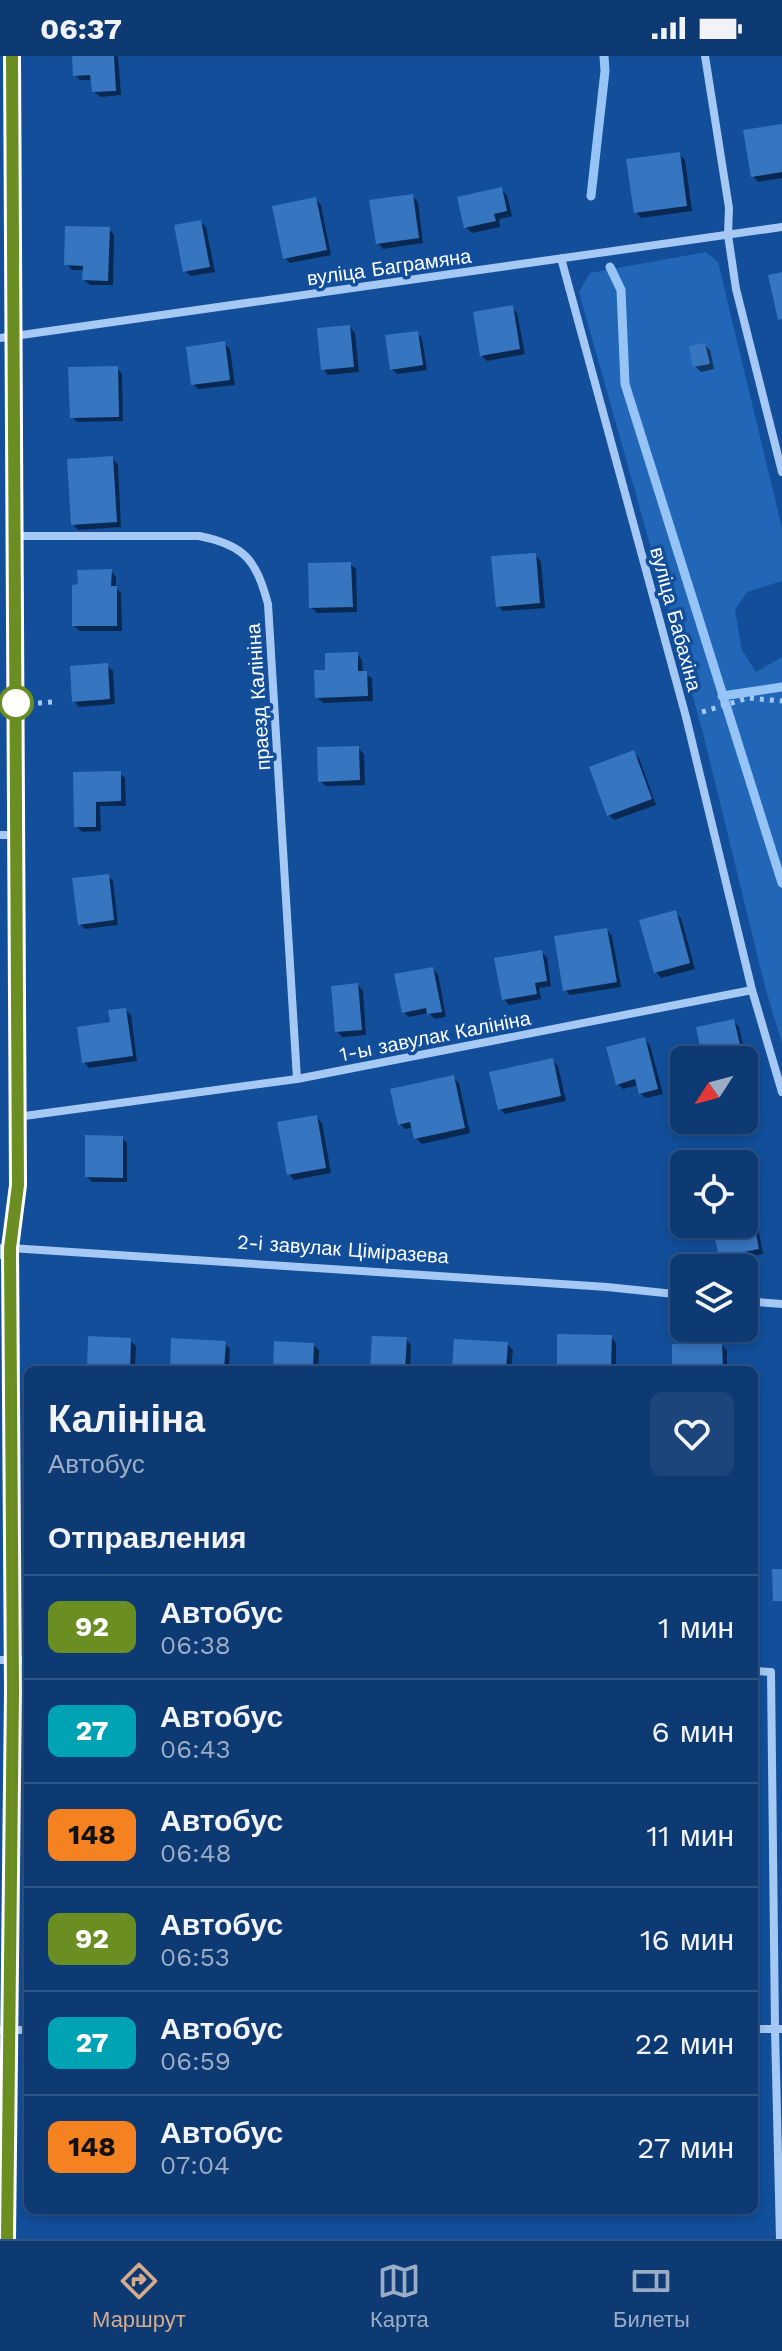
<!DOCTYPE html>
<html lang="ru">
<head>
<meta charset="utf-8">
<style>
  :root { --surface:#0e3a74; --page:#1c457c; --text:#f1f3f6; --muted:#9badc5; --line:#2e5486; --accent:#d6ab8b }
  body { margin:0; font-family:"Work Sans",sans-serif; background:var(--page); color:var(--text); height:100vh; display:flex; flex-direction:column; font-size:30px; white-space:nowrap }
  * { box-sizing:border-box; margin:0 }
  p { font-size:26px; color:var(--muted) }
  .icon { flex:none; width:44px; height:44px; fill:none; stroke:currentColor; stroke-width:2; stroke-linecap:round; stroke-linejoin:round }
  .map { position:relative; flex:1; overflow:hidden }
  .side { position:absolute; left:24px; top:1310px; width:734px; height:848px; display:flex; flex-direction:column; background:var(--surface); border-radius:12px; box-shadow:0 4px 12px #0003,0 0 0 2px var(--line) }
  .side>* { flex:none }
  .badge { padding:0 16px; border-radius:12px; font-size:28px; line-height:52px }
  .needle { width:52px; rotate:234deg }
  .buttons { position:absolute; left:670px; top:990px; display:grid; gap:16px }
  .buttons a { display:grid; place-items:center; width:88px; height:88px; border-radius:12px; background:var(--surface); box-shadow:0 4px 12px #0003,0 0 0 2px var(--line); font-size:40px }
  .map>.badge { position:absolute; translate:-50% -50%; box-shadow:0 0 0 4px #fff }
  h2 { padding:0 24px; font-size:30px; line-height:72px }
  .round { display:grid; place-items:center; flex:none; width:84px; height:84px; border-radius:12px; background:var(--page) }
  .overview { display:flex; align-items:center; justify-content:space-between; height:136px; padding:0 24px }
  h1 { font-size:38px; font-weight:800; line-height:60px }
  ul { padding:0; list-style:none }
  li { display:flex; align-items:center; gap:24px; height:104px; padding:0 24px; border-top:2px solid var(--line) }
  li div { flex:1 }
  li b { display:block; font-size:30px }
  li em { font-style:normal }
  li .badge { min-width:88px; font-weight:700; text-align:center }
  .status { display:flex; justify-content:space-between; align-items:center; height:56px; padding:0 40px; background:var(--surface); direction:ltr }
  .status svg { height:22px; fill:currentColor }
  .menu { display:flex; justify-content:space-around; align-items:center; height:112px; border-top:2px solid var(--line); background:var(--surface); font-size:22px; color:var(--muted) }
  .menu a { display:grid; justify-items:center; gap:4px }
  .menu .on { color:var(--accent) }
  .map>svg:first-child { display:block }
</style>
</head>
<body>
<div class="status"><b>06:37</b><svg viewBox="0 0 49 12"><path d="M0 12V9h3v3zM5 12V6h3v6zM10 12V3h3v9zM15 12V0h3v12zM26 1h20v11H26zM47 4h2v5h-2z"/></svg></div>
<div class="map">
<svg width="782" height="2183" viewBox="0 0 782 2183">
  <rect width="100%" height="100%" fill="#124e9a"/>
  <!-- green -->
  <path fill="#2166b7" d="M706 196 718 206 782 472V525L747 536 735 554 742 594 756 616 782 601V987L765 931 703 677 579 236 590 217Z"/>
  <!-- shadow -->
  <path fill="#0007" d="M74 0H118L121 39 100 41 94 35 93 24H80L75 19Z
    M782 70V122L758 126 753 120Z
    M679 98 685 104 692 155 641 162 636 156Z
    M501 133 507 139 512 160 499 163 500 171 472 177 466 171Z
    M412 140 418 146 423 187 383 193 378 187Z
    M315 143 321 149 331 199 290 207 285 202Z
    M200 166 206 171 215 216 191 220 185 215Z
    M109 173 114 179 113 229H90L84 224V214H72L67 208Z
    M512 252 517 257 525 298 487 305 482 300Z
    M350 271 355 277 359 316 328 319 323 313Z
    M417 277 422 282 427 314 397 318 392 313Z
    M225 288 230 293 235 329 198 333 193 328Z
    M704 289 710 294 714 313 701 316 695 310Z
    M117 312 122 318 123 365 77 366 72 361Z
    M112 402 118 408 121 471 78 474 73 468Z
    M535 499 541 505 545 552 503 555 498 550Z
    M350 508 356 513 357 556 317 557 311 551Z
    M111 515 116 521V532L121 537 122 575H80L74 570 80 530Z
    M357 598 362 604 363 617 372 622 373 645 323 647 317 641 327 616Z
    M107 610 113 615 115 648 79 651 74 645Z
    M358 692 364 698 365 729 326 730 320 725Z
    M633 696 639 702 656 749 614 764 609 759Z
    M120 717 125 722 126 750H100L101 775 82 776 76 770Z
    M108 820 113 825 118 869 85 873 80 868Z
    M675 856 681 862 695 913 661 922 656 916Z
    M607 874 612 880 621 931 570 939 565 934Z
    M541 896 547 901 551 930 539 932 541 943 509 949 504 943Z
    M432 913 438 918 446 961 435 963 429 957 409 961 404 956Z
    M358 929 363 935 366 979 342 981 337 975Z
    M125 954 131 959 137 1005 89 1012 84 1006Z
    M733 965 739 971 745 998 708 1004 704 1000Z
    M644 983 650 989 663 1038 646 1042 640 1037 638 1029 623 1033 617 1027Z
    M552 1004 558 1010 566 1045 505 1058 500 1053Z
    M453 1021 459 1027 470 1077 422 1088 416 1082 414 1071 405 1073 400 1068Z
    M316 1061 322 1067 331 1117 294 1124 289 1118Z
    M122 1082 127 1087V1126H92L87 1121Z
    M748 1144 754 1150 763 1198 726 1205 721 1200 714 1168H744V1145Z
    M611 1281 616 1287V1314H559Z
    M406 1283 411 1289 410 1314H372Z
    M130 1284 136 1290 135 1314H89Z
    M225 1287 230 1293 229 1314H172Z
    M507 1288 513 1294 511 1314H454Z
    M313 1289 319 1294 318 1314H275Z
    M722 1289 727 1294V1314H674Z"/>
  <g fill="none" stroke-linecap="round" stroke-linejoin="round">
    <!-- stream -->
    <path stroke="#97c4f7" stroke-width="9" d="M591 140 605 15 604 0
      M610 211 621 234 625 328 782 827
      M722 640 782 631"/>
  </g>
  <!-- building -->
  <path fill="#3675c0" d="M72 0H114L116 35 92 36 90 19 73 20Z
    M782 68V116L751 121 743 74Z
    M680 96 687 150 634 157 626 103Z
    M502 131 507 155 494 158 496 165 464 172 457 141Z
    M413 138 419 182 376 188 369 144Z
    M316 141 327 194 283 203 272 150Z
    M201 164 210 211 183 216 174 169Z
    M65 170 110 171 108 225 82 224 83 210 64 209Z
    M782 216V263L778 264 768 219Z
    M513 249 520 293 480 300 473 256Z
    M350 269 354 311 321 314 317 272Z
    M418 275 423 309 390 314 385 279Z
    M225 285 230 324 191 329 186 291Z
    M705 287 710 308 693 311 689 290Z
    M118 310 119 361 70 362 68 311Z
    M113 400 117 466 71 469 67 403Z
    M536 497 540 547 496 551 491 500Z
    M351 506 353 551 309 552 308 507Z
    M112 513 111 530H117V570H72V529L78 528 77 514Z
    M358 596V615H367L368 640 315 642 314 614H325V597Z
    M108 607 110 643 72 646 70 610Z
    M359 690 360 724 318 726 317 691Z
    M634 694 652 743 607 760 589 711Z
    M121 715V745L96 746V771H74L73 716Z
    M109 818 114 864 78 869 72 822Z
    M676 854 690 907 654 917 639 864Z
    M607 872 617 926 563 935 554 880Z
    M542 894 547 925 535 927 537 938 502 944 494 902Z
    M433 911 442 956 427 958 426 952 402 957 394 918Z
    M358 927 362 974 335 976 331 930Z
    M126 952 133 1000 82 1007 77 971 110 966 108 954Z
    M734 963 741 993 702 1001 696 971Z
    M645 981 658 1033 639 1038 635 1023 616 1029 606 991Z
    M553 1002 561 1040 498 1054 489 1016Z
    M454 1019 465 1072 414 1083 410 1066 398 1069 390 1033Z
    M317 1059 326 1112 287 1119 277 1066Z
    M85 1079 123 1080V1122L85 1121Z
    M749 1142 759 1193 719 1201 712 1168H744V1143Z
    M557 1278 612 1279 611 1314H557Z
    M88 1280 131 1282 130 1314H87Z
    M372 1280 407 1281 405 1314H370Z
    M171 1282 226 1285 224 1314H170Z
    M454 1283 508 1286 506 1314H452Z
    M274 1285 314 1287 313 1314H273Z
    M722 1287 723 1314H672V1288Z
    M772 1513H782V1545H773Z"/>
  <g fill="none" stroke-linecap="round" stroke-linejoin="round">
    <!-- path -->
    <path stroke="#a5c9f4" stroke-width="5" stroke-dasharray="4 6" stroke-linecap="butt" d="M38 647 53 646
      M702 656 748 642 782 645"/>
    <!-- minor -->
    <path stroke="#a5c9f4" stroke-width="8" d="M705 0 729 152 728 179 736 233 782 416
      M561 202 686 661 752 934
      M0 282 782 171
      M14 480H199C245 489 256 504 268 548L297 1023
      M0 779H17
      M17 1061 297 1023 752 934 782 1036
      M744 1245 782 1248
      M0 1604H28
      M754 1615 771 1616 775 1973 780 2183
      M754 1973H782
      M0 1974H28
      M7 2183C14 1853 13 1522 10 1192L607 1231 684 1239"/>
    <!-- tertiary -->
    <path stroke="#a5c9f4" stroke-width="14" d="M0 1196 10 1192 18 1129 12 0"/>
  </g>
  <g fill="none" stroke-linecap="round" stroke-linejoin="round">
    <defs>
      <path id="line" d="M7 2183 13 1635 10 1192 18 1129 12 0"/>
    </defs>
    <!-- line casing -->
    <use href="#line" stroke="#fff" stroke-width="18"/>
    <!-- line -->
    <use href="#line" stroke="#6b8e23" stroke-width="12"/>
  </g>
  <!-- markers -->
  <circle fill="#fff" stroke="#6b8e23" stroke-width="4" cx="16" cy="647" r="16"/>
  <g text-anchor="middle" stroke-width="7" stroke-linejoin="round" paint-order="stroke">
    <!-- street labels -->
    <g font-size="20" fill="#fff" stroke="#124e9a">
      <text transform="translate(389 211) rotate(-8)" y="7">вуліца Баграмяна</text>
      <text transform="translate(676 563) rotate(75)" y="7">вуліца Бабахіна</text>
      <text transform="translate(258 641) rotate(-94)" y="7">праезд Калініна</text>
      <text transform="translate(435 980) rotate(-11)" y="7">1-ы завулак Калініна</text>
      <text transform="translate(343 1193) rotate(4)" y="7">2-і завулак Ціміразева</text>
    </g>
  </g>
</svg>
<div class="buttons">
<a><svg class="needle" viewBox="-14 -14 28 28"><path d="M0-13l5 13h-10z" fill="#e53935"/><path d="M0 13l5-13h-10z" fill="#9badc5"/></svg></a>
<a><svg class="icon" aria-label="locate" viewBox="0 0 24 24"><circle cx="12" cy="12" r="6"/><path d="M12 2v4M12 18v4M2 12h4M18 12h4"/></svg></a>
<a><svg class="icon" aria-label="layers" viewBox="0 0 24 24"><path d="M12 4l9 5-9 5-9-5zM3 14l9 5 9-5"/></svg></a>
</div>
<section class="side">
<div class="overview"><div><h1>Калініна</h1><p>Автобус</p></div><a class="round"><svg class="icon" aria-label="heart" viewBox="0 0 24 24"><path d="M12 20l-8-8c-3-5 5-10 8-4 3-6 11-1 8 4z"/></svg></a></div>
<h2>Отправления</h2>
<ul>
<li><span class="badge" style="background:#6b8e23;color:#fff">92</span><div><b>Автобус</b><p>06:38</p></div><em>1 мин</em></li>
<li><span class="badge" style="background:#00a3b4;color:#fff">27</span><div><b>Автобус</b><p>06:43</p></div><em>6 мин</em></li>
<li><span class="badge" style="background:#f58220;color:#111">148</span><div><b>Автобус</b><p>06:48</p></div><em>11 мин</em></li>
<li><span class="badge" style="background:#6b8e23;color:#fff">92</span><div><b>Автобус</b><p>06:53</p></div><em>16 мин</em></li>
<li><span class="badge" style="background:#00a3b4;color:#fff">27</span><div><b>Автобус</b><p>06:59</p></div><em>22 мин</em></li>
<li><span class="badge" style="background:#f58220;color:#111">148</span><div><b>Автобус</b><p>07:04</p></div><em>27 мин</em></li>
</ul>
</section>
</div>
<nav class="menu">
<a class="on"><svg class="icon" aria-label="directions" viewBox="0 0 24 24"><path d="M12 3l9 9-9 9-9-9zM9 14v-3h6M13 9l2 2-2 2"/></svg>Маршрут</a>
<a><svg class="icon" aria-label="map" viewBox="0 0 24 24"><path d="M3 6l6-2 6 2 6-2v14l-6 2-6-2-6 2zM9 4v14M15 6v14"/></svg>Карта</a>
<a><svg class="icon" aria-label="tickets" viewBox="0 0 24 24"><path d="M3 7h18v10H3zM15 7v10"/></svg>Билеты</a>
</nav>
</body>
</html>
